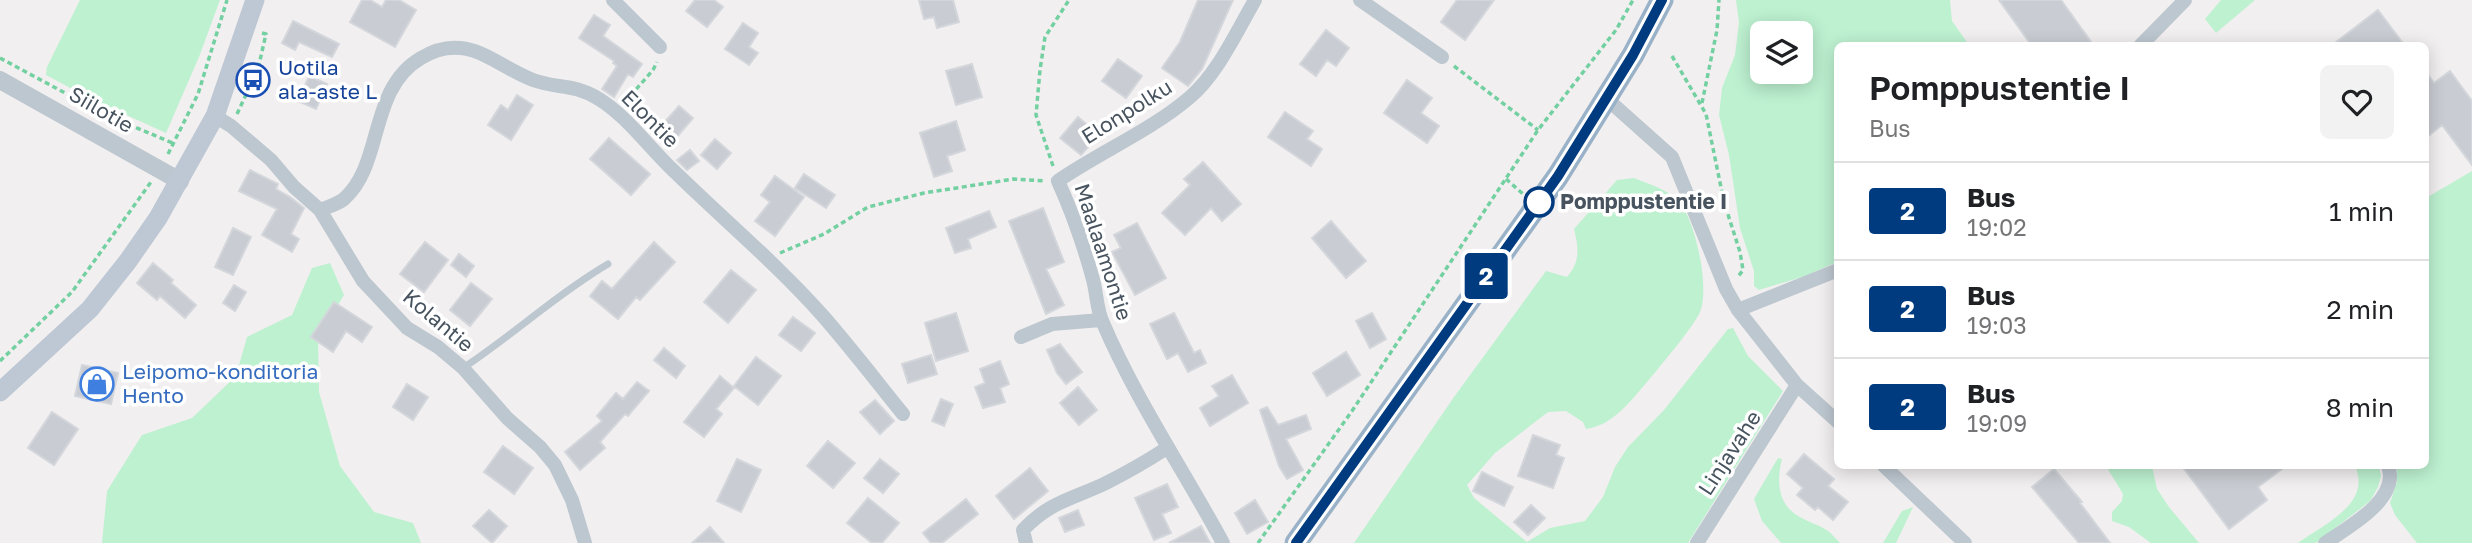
<!DOCTYPE html>
<html lang="en">
<head>
<meta charset="utf-8">
<style>
  :root { --surface:#fff; --page:#f2f2f2; --text:#202124; --muted:#757577; --line:#e0e0e0 }
  body { margin:0; font-family:"Golos Text",sans-serif; background:var(--page); color:var(--text); height:100vh; display:flex; flex-direction:column; font-size:26px; white-space:nowrap }
  * { box-sizing:border-box; margin:0 }
  p { font-size:23px; color:var(--muted) }
  .icon { flex:none; width:38px; height:38px; fill:none; stroke:currentColor; stroke-width:2; stroke-linecap:round; stroke-linejoin:round }
  .map { position:relative; flex:1; overflow:hidden }
  .details { position:absolute; left:1834px; top:42px; width:595px; height:427px; display:flex; flex-direction:column; background:var(--surface); border-radius:10px; box-shadow:0 4px 18px #0003 }
  .details>* { flex:none }
  .badge { padding:0 14px; border-radius:5px; font-size:24px; line-height:46px }
  .fabs { position:absolute; left:1750px; top:21px; display:grid; gap:14px }
  .fabs a { display:grid; place-items:center; width:63px; height:63px; border-radius:10px; background:var(--surface); box-shadow:0 4px 18px #0003; font-size:35px }
  .map>.badge { position:absolute; translate:-50% -50%; box-shadow:0 0 0 4px #fff }
  .round { display:grid; place-items:center; flex:none; width:74px; height:74px; border-radius:10px; background:var(--page) }
  .headline { display:flex; align-items:center; justify-content:space-between; height:119px; padding:0 35px }
  h1 { font-size:33px; font-weight:600; line-height:52px }
  ul { padding:0; list-style:none }
  li { display:flex; align-items:center; gap:21px; height:98px; padding:0 35px; border-top:2px solid var(--line) }
  li div { flex:1 }
  li b { display:block; font-size:26px }
  li em { font-style:normal }
  li .badge { min-width:77px; font-weight:700; text-align:center }
  .map>svg:first-child { display:block }
</style>
</head>
<body>
<div class="map">
<svg width="2472" height="543" viewBox="0 0 2472 543">
  <rect width="100%" height="100%" fill="#f2eff0"/>
  <!-- green -->
  <path fill="#bdf1d0" fill-rule="evenodd" d="M80 0H220L199 57 166 133 89 98 46 75 47 67Z
    M1736 0H1950L1952 21 1969 45 1838 46 1837 262 1805 276 1759 290 1754 286V271L1740 228 1729 155 1719 115 1722 88 1735 55 1739 23ZM1762 33H1801V72H1762Z
    M2221 0H2255L2216 33 2205 19Z
    M2472 171V543H2417L2395 515 2390 503 2397 482V466H2426V198Z
    M1634 178C1649 184 1670 190 1681 204 1696 225 1710 288 1700 312 1692 329 1661 365 1648 381 1630 401 1614 425 1586 429L1583 422 1566 411 1548 412 1495 453 1467 485 1474 498 1527 542 1550 528 1585 521 1603 497 1615 467 1628 447 1664 410 1728 329 1733 328 1748 356 1783 391 1688 543H1354L1454 397 1546 271 1567 277C1580 262 1579 249 1574 229L1617 180Z
    M330 263 344 295 318 337 319 392 340 466 374 512 413 523 421 543H102L107 491 142 435 192 418 236 376 247 337 292 315 312 268Z
    M1778 458 1782 459C1776 482 1778 507 1802 518 1810 523 1820 525 1828 531 1832 534 1836 539 1840 543H1781L1762 521 1754 499Z
    M2106 466H2152L2157 489 2169 507 2199 543H2151L2129 527 2112 521V512L2122 501 2123 494Z
    M2355 466H2379L2381 476 2378 487 2370 501 2316 543H2298C2324 524 2372 504 2355 466Z
    M1913 507 1896 543H1883L1902 511Z"/>
  <!-- building -->
  <path fill="#c9ccd2" stroke="#d3d6db" stroke-width="2" d="M362 0H370L382 7 386 0H399L416 10 395 47 350 22Z
    M695 0H714L723 7 707 27 686 11Z
    M919 0H953L959 22 937 28 934 17 924 19Z
    M1198 0H1233L1202 69 1188 86 1162 68 1180 42Z
    M1457 0H1494L1465 40 1441 22Z
    M1999 0H2061L2094 46H2032Z
    M2378 10 2405 46H2331Z
    M594 15 610 25 603 36 642 64 633 77 628 74 614 97 602 89 617 66 613 63 614 61 579 38Z
    M293 21 339 44 332 57 299 42 295 50 282 43Z
    M743 23 758 33 749 47 758 53 749 65 725 49Z
    M1326 30 1349 48 1336 66 1327 60 1316 76 1300 64Z
    M1118 59 1142 76 1126 98 1102 81Z
    M972 64 982 97 956 105 946 71Z
    M2450 71 2472 101V165L2442 125 2426 138V72L2434 83Z
    M309 76 327 84 316 109 298 101Z
    M1407 80 1432 98 1421 113 1439 126 1427 143 1384 113Z
    M517 95 533 105 511 140 488 125 501 105 508 110Z
    M679 106 693 118 676 138 662 125Z
    M1285 112 1313 131 1307 139 1322 149 1311 166 1268 137Z
    M1078 117 1099 135 1081 155 1060 138Z
    M956 121 965 150 947 156 952 171 934 177 920 133Z
    M609 138 650 174 631 195 590 159Z
    M715 139 731 153 717 169 701 155Z
    M690 150 699 161 687 170 677 160Z
    M1203 162 1241 204 1222 221 1211 208 1185 235 1162 213 1190 185 1184 179Z
    M250 170 278 184 276 189 290 197 304 208 291 234 299 239 292 252 262 235 277 209 239 191Z
    M804 174 835 195 826 208 795 188Z
    M775 176 804 197 775 236 755 221 770 202 761 195Z
    M1043 208 1064 262 1046 269 1064 305 1046 314 1009 221Z
    M989 211 996 227 968 239 971 248 955 253 946 228Z
    M1331 221 1366 261 1346 278 1312 238Z
    M1137 223 1166 278 1135 295 1112 252 1121 248 1114 235Z
    M233 228 251 237 233 275 215 267Z
    M425 242 448 260 424 292 400 274Z
    M654 242 675 262 640 300 636 297 618 319 590 296 602 281 612 289Z
    M459 254 474 266 466 277 451 265Z
    M153 263 173 280 171 283 196 305 185 318 160 296 157 300 137 283Z
    M731 270 756 290 728 323 704 302Z
    M471 283 492 299 470 326 450 310Z
    M234 285 246 292 235 311 223 303Z
    M334 302 372 327 362 342 346 331 333 352 311 337Z
    M956 313 968 351 936 361 925 323Z
    M1174 313 1194 353 1200 350 1206 363 1188 372 1178 353 1167 359 1150 324Z
    M1372 313 1386 339 1370 348 1356 321Z
    M793 317 815 333 801 351 779 335Z
    M1060 344 1082 372 1066 384 1057 373 1047 350Z
    M664 348 685 366 676 378 654 360Z
    M1346 352 1360 375 1327 396 1313 373Z
    M931 355 937 374 908 383 902 364Z
    M756 357 781 376 758 405 734 386Z
    M1000 361 1009 384 1000 388 1005 402 983 408 975 387 985 383 980 369Z
    M82 365 118 373 111 404 75 396Z
    M1232 375 1248 403 1210 426 1200 408 1219 396 1212 386Z
    M720 376 734 388 716 409 722 414 704 437 684 422Z
    M637 382 649 391 628 416 625 414 600 442 605 448 580 470 565 452 602 421 597 416 616 393 623 399Z
    M407 384 428 397 413 420 393 407Z
    M1078 387 1097 410 1079 425 1060 403Z
    M941 399 953 404 944 426 932 421Z
    M875 400 894 421 880 434 860 412Z
    M1267 407 1278 425 1306 415 1311 429 1286 439 1303 470 1287 479 1279 466 1260 410Z
    M52 412 78 429 54 465 28 448Z
    M1533 435 1560 445 1556 455 1564 458 1553 488 1518 476Z
    M828 441 855 463 833 488 807 466Z
    M503 446 533 468 514 494 484 472Z
    M1804 454 1834 479 1828 486 1848 502 1833 520 1818 507 1815 510 1797 495 1803 488 1787 474Z
    M737 459 761 470 741 512 717 501Z
    M880 459 899 474 883 493 864 478Z
    M2182 466H2286L2258 487 2267 500 2229 529Z
    M1030 468 1048 491 1014 519 996 496Z
    M2054 469 2082 502 2080 503 2110 543H2079L2032 487Z
    M1482 472 1513 487 1504 506 1473 491Z
    M1167 484 1178 507 1162 514 1171 533 1154 540 1135 498Z
    M868 498 899 523 882 543H872L847 523Z
    M966 499 978 514 942 543H931L923 533Z
    M1255 500 1268 522 1247 534 1235 513Z
    M1531 505 1545 518 1528 535 1514 522Z
    M489 510 507 526 492 543 473 526Z
    M1078 510 1084 525 1065 532 1059 518Z
    M1201 526 1210 543H1169Z
    M710 527 724 543H692Z"/>
  <g fill="none" stroke-linecap="round" stroke-linejoin="round">
    <!-- path -->
    <path stroke="#73d0a1" stroke-width="3.5" stroke-dasharray="5 3.5" stroke-linecap="butt" d="M1672 56 1706 114 1724 202 1740 252 1743 270 1737 278
      M0 58 106 115 175 144
      M1454 66 1538 130
      M625 102 653 70 657 62
      M1702 103 1717 30 1719 0
      M237 114 258 69 266 34 262 33
      M168 154 198 94 227 0
      M1053 166 1036 115 1040 70 1045 37 1069 0
      M1506 179 1523 194
      M780 253 824 234 868 207 924 193 1014 179 1045 181
      M0 361 72 292 151 182
      M1258 543 1352 411 1538 130 1616 30 1633 0"/>
    <!-- service -->
    <path stroke="#bdc7cf" stroke-width="7" d="M463 368C513 335 557 294 608 264"/>
    <!-- minor -->
    <path stroke="#bdc7cf" stroke-width="14" d="M613 0 660 47
      M1360 0 1442 57
      M2140 46 2185 0
      M1607 99 1672 157 1726 289 1738 310 1797 385 1838 422
      M215 116 231 126 271 160 294 187 320 210 363 281 407 328 438 347 463 368 507 418 540 447 555 465 572 500 585 543
      M320 210C327 207 338 204 344 199 384 164 368 89 421 58 467 30 495 66 533 80 557 89 573 83 599 99 628 117 650 149 675 172 724 220 778 265 823 316 851 348 877 382 903 414
      M1738 310 1838 270
      M1021 337 1052 324 1101 320
      M1884 466 1965 543
      M1026 543 1023 530C1049 502 1072 499 1104 484 1126 473 1147 461 1167 448
      M1223 543C1183 469 1136 400 1103 323 1096 309 1097 291 1092 276 1083 243 1072 212 1058 181 1100 152 1150 131 1189 98 1217 75 1237 31 1255 0
      M1697 543 1797 385
      M2325 543C2347 528 2401 499 2388 466"/>
    <!-- tertiary -->
    <path stroke="#bdc7cf" stroke-width="18" d="M0 80 180 181"/>
    <!-- secondary -->
    <path stroke="#bdc8d4" stroke-width="19" d="M0 392 90 309 128 261 158 218 215 116 255 0"/>
    <!-- trunk -->
    <path stroke="#9ab2c8" stroke-width="23" d="M1296 543 1558 176 1633 55 1662 0"/>
  </g>
  <g fill="none" stroke-linecap="round" stroke-linejoin="round">
    <defs>
      <path id="line" d="M1296 543 1558 176 1633 55 1662 0"/>
    </defs>
    <!-- line casing -->
    <use href="#line" stroke="#fff" stroke-width="16"/>
    <!-- line -->
    <use href="#line" stroke="#003b80" stroke-width="10"/>
  </g>
  <!-- icons -->
  <defs>
    <symbol id="bus-ring" viewBox="-11 -11 22 22"><circle r="9.5" fill="#fff" stroke="#1a4fb4" stroke-width="1.5"/><path d="M-5-6H5V4H4V6H2V4H-2V6H-4V4H-5ZM-3.5-4V0h7V-4ZM-3.5 1.2v1.5H-2V1.2ZM2 1.2v1.5H3.5V1.2Z" fill="#1a4fb4"/></symbol>
    <symbol id="shop-ring" viewBox="-11 -11 22 22"><circle r="9.5" fill="#fff" stroke="#3f7fe0" stroke-width="1.5"/><path d="M-5-2.5h2.3a2.7 3.5 0 0 1 5.4 0H5L5.5 6h-11ZM-1.5-2.5h3a1.5 2.3 0 0 0-3 0Z" fill="#3f7fe0"/></symbol>
  </defs>
  <g fill-rule="evenodd">
    <use href="#bus-ring" x="234" y="61" width="38" height="38"/>
    <use href="#shop-ring" x="78" y="365" width="38" height="38"/>
  </g>
  <!-- markers -->
  <circle fill="#fff" stroke="#003b80" stroke-width="3.5" cx="1539" cy="202" r="14"/>
  <g text-anchor="middle" stroke-width="7" stroke-linejoin="round" paint-order="stroke">
    <!-- transit labels -->
    <g font-size="21" fill="#164399" stroke="#fff" text-anchor="start">
      <text x="278" y="75">Uotila<tspan x="278" dy="24">ala-aste L</tspan></text>
    </g>
    <!-- street labels -->
    <g font-size="21" fill="#47535e" stroke="#fff">
      <text transform="translate(101 110) rotate(30)" y="7">Siilotie</text>
      <text transform="translate(1127 112) rotate(-32)" y="7">Elonpolku</text>
      <text transform="translate(650 119) rotate(45)" y="7">Elontie</text>
      <text transform="translate(1103 252) rotate(72)" y="7">Maalaamontie</text>
      <text transform="translate(438 321) rotate(40)" y="7">Kolantie</text>
      <text transform="translate(1730 453) rotate(-57)" y="7">Linjavahe</text>
    </g>
    <!-- stop labels -->
    <g font-size="21" font-weight="bold" fill="#47535e" stroke="#fff" text-anchor="start">
      <text x="1560" y="209">Pomppustentie I</text>
    </g>
    <!-- shop labels -->
    <g font-size="21" fill="#366cbe" stroke="#fff" text-anchor="start">
      <text x="122" y="379">Leipomo-konditoria<tspan x="122" dy="24">Hento</tspan></text>
    </g>
  </g>
</svg>
<div class="fabs">
<a><svg class="icon" aria-label="layers" viewBox="0 0 24 24"><path d="M12 4l9 5-9 5-9-5zM3 14l9 5 9-5"/></svg></a>
</div>
<b class="badge" style="left:1486px;top:276px;background:#003b80;color:#fff">2</b>
<section class="details">
<div class="headline"><div><h1>Pomppustentie I</h1><p>Bus</p></div><a class="round"><svg class="icon" aria-label="heart" viewBox="0 0 24 24"><path d="M12 20l-8-8c-3-5 5-10 8-4 3-6 11-1 8 4z"/></svg></a></div>
<ul>
<li><span class="badge" style="background:#003b80;color:#fff">2</span><div><b>Bus</b><p>19:02</p></div><em>1 min</em></li>
<li><span class="badge" style="background:#003b80;color:#fff">2</span><div><b>Bus</b><p>19:03</p></div><em>2 min</em></li>
<li><span class="badge" style="background:#003b80;color:#fff">2</span><div><b>Bus</b><p>19:09</p></div><em>8 min</em></li>
</ul>
</section>
</div>
</body>
</html>
